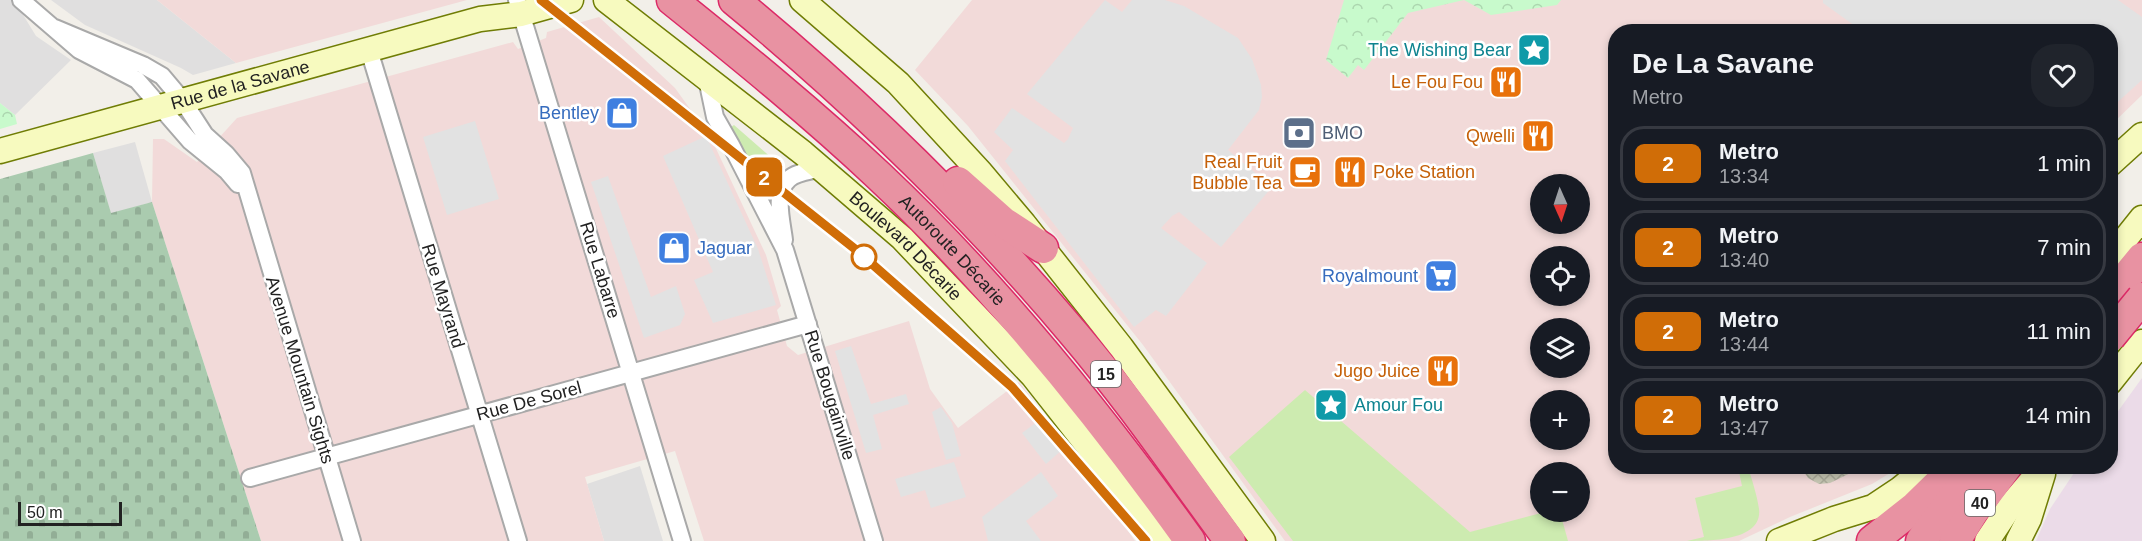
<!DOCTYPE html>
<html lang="en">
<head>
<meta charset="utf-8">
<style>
  :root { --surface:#171b24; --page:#20242c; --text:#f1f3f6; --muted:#9ea1a6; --line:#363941 }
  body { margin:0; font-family:Helvetica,sans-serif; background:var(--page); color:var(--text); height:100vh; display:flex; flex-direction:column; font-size:22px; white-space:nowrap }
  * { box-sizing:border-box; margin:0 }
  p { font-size:20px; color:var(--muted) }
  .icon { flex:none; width:33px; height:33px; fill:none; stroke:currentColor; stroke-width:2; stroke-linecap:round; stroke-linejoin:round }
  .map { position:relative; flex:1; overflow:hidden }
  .sheet { position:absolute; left:1608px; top:24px; width:510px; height:450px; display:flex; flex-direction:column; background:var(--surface); border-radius:24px; box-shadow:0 3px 9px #0003 }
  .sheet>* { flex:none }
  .badge { padding:0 12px; border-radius:9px; font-size:21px; line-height:39px }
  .needle { width:39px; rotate:177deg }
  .fabs { position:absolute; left:1530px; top:174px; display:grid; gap:12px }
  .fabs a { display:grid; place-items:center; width:60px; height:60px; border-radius:50%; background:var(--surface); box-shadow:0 3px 9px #0003; font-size:30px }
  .scale { position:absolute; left:18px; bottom:15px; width:104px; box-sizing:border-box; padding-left:6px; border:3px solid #222; border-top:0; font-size:16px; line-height:21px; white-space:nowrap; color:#222; -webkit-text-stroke:4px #fff; paint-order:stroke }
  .map>.badge { position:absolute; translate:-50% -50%; box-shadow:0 0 0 3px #fff }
  .round { display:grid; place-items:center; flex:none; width:63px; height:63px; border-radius:24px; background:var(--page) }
  .summary { display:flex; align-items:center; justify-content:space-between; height:102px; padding:0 24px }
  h1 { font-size:28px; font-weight:800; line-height:45px }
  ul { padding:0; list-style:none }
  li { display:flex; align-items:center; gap:18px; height:75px; margin:0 12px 9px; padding:0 12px; border:3px solid var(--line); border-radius:24px }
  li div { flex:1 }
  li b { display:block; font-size:22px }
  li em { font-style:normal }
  li .badge { min-width:66px; font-weight:700; text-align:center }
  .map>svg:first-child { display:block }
</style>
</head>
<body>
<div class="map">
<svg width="2142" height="541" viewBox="0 0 2142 541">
  <defs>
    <pattern id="construction-cross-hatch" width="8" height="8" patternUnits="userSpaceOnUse" patternTransform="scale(1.5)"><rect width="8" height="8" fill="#c7c7b4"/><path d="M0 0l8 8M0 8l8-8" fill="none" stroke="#abab9a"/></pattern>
    <pattern id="cemetery-stones" width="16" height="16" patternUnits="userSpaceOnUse" patternTransform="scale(1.5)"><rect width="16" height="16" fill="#aacbaf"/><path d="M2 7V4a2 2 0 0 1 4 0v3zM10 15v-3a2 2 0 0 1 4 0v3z" fill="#92ae96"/></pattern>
    <pattern id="park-crowns" width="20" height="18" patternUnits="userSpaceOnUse" patternTransform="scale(1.5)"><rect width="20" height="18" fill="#c8facc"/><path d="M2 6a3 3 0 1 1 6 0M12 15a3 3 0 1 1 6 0" fill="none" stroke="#acd6af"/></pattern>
  </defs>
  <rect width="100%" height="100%" fill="#f2efe9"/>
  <!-- residential -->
  <path fill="#e0dfdf" d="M0 0H14L36 36 71 60 15 115 0 103Z
    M51 0H157L236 63 193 75 181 68 85 25Z
    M135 142 152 202 111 214 93 153Z
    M640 466 663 541H604L587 484Z"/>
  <!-- commercial -->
  <path fill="#f2dad9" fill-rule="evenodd" d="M157 0H467L236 63Z
    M972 0H2142V95L2111 125 2110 32H1616V466L1900 467 1872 484 1790 517 1739 541H1285L1143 345 968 126 915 70ZM1540 184H1580V224H1540ZM1540 256H1580V296H1540ZM1540 328H1580V368H1540ZM1540 400H1580V440H1540ZM1540 472H1580V512H1540Z
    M599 17 675 88 711 138 766 255 781 306 777 310 787 346 798 355 909 321 930 389 958 428 1019 382 1094 481 1135 541H704L675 451 585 477 604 541H261L152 202 153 139H164L197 162 237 118 513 42 518 49 546 38 547 32Z"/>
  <!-- industrial -->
  <path fill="#ebdbe8" d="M2142 378V541H2036L2050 509 2078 467 2110 466 2111 421Z"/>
  <!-- construction -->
  <path fill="url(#construction-cross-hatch)" d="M1801 467H1863L1830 483 1819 484 1808 478Z"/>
  <!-- grass -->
  <path fill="#cdebb0" d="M734 125 782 167 784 173 773 193 772 201H768L731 127Z
    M1305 390 1470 532 1545 512H1560L1568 541H1293L1229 457Z
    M1738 467H1748C1752 480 1757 495 1759 509 1763 541 1710 541 1687 541L1704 537 1695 498 1742 486Z"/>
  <!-- cemetery -->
  <path fill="url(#cemetery-stones)" d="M93 153 111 213 152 202 261 541H0V179Z"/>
  <!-- park -->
  <path fill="url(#park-crowns)" d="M1344 0H1561L1557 5 1491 15 1464 0 1408 13 1364 70 1358 65 1348 78 1326 60Z
    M0 103 15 115 17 124 0 129Z"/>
  <!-- parking -->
  <path fill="#e2e2e2" d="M1105 0 1122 12 1132 0H1165L1184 6 1238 38 1252 59 1261 85 1262 97 1259 110 1228 150 1272 187 1221 247 1179 212 1172 216 1161 228 1207 263 1166 316 1156 310 1134 327 1005 161 1013 150 994 132 1012 108 1064 143 1068 139 1073 128 1027 94Z
    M1823 0H2118L2142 17V80L2111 108 2110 32 1862 31 1823 3Z
    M475 121 499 199 447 215 423 137Z
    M706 136 758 249 776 305 713 323 694 280 713 272 663 156Z
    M608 176 651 297 676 286 685 314 680 325 644 338 591 182Z
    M851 346 871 404 906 394 909 404 873 415 882 449 866 453 835 351Z
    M941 407 952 423 961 456 946 460 932 412Z
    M1048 414 1071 442 1046 464 1022 433Z
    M954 462 966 497 931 508 925 490 901 497 895 479Z
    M1041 472 1058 496 1026 521 1041 541H988L982 517Z"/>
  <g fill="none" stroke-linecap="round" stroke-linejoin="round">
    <defs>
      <path id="street" d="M21 0 79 50 137 80 190 141 227 171 238 184
        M517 0 682 541
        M55 28 143 65 162 76 183 101 205 135 226 154 242 173 352 541
        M369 50 518 541
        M707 79 715 117 731 145 785 250 874 541
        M784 240C782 222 773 192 789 179 796 172 812 171 821 168
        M250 478 808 324"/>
      <g id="secondary">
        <path id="s1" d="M606 0 803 153 902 238 1033 376 1107 470 1160 541"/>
        <path d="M802 0 898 83 981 173 1024 224 1121 347 1263 541"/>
        <path id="s2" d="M0 151 480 19 521 14 571 0"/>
        <path d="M2110 164 2142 135"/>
        <path d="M2110 258 2142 218"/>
        <path d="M2110 382 2142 342"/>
        <path d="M1779 541 1834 519 1873 507 1900 489 1928 466"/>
        <path d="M1987 541 2011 505 2044 466"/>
        <path d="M2018 541 2029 519 2043 474"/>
      </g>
      <g id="highway">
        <path id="s3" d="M672 0C743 57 813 114 879 176 996 286 1097 411 1190 541"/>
        <path d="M734 0C857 101 972 213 1074 334 1130 400 1179 472 1230 541"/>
        <path d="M958 182 1003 222 1043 248"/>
        <path d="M2110 297 2142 258"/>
        <path d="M1872 541 1915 507 1957 466"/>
        <path d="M1921 541 1975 469"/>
        <path d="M1955 541 1973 512 2007 466"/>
      </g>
    </defs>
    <!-- street casing -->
    <use href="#street" stroke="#a9a9a9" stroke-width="20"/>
    <!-- secondary casing -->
    <use href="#secondary" stroke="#707d05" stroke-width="27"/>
    <!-- highway casing -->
    <use href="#highway" stroke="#dc2a67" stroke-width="33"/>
    <!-- street -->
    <use href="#street" stroke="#fff" stroke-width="16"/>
    <!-- secondary -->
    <use href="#secondary" stroke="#f7fabf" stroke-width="24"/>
    <!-- highway -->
    <use href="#highway" stroke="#e892a2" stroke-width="30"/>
    <defs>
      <path id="highway-bridge" d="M2110 337 2142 298"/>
    </defs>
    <!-- highway-bridge casing -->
    <use href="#highway-bridge" stroke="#dc2a67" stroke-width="33" stroke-linecap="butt"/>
    <!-- highway-bridge -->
    <use href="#highway-bridge" stroke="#e892a2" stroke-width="30"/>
  </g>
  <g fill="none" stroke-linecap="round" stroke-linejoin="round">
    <defs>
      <path id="line" d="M541 0 855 249 1012 387 1146 541"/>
    </defs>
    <!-- line casing -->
    <use href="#line" stroke="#fff" stroke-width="14"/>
    <!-- line -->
    <use href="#line" stroke="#d06d07" stroke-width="9"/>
  </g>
  <!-- icons -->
  <defs>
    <symbol id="sight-square" viewBox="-11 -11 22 22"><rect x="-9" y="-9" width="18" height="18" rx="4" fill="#0f9aa8" stroke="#fff"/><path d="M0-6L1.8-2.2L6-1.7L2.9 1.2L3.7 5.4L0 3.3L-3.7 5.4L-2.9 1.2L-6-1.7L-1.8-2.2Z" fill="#fff"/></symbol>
    <symbol id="restaurant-square" viewBox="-11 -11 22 22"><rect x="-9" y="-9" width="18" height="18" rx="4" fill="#e8710a" stroke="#fff"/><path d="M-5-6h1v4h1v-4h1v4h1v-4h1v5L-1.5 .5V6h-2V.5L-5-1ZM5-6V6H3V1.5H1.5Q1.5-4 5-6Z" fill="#fff"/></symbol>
    <symbol id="shop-square" viewBox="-11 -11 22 22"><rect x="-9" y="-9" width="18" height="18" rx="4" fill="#3f7fe0" stroke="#fff"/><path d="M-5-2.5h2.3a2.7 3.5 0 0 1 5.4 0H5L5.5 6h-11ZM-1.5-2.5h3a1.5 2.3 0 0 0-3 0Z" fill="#fff"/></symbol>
    <symbol id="bank-square" viewBox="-11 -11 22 22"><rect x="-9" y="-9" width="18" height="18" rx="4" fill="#5c6f8a" stroke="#fff"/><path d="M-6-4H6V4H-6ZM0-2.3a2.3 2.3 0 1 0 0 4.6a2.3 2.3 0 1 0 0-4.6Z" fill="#fff"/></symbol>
    <symbol id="cafe-square" viewBox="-11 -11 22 22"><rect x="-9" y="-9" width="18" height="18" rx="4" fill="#e8710a" stroke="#fff"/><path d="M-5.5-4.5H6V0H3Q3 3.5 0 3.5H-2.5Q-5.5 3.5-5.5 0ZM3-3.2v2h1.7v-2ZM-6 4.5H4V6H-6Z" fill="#fff"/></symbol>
    <symbol id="supermarket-square" viewBox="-11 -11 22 22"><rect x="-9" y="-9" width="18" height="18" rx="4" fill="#3f7fe0" stroke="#fff"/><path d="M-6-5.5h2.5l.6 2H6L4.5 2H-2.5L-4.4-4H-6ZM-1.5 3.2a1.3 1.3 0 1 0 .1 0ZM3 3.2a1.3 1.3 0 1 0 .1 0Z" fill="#fff"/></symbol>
  </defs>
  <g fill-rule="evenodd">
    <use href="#sight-square" x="1515" y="31" width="38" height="38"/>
    <use href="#restaurant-square" x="1487" y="63" width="38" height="38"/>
    <use href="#shop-square" x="603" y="94" width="38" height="38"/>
    <use href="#bank-square" x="1280" y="114" width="38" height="38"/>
    <use href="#restaurant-square" x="1519" y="117" width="38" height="38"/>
    <use href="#cafe-square" x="1286" y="153" width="38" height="38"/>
    <use href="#restaurant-square" x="1331" y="153" width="38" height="38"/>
    <use href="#shop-square" x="655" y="229" width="38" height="38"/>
    <use href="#supermarket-square" x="1422" y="257" width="38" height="38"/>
    <use href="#restaurant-square" x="1424" y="352" width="38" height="38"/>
    <use href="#sight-square" x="1312" y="386" width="38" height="38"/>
  </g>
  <!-- markers -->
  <circle fill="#fff" stroke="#d06d07" stroke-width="3" cx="864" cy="257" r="12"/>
  <g text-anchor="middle" stroke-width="5" stroke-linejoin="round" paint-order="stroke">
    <!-- shield labels -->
    <g fill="#fff" stroke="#646464" stroke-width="1.5">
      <rect x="1091" y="361" width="30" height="26" rx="4.5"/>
      <rect x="1965" y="490" width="30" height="26" rx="4.5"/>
    </g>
    <g font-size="16" font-weight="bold" fill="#222">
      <text x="1106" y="380">15</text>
      <text x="1980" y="509">40</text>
    </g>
    <!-- culture labels -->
    <g font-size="18" fill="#0d838f" stroke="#fff" text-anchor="end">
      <text x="1511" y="56">The Wishing Bear</text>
      <text x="1354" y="411" text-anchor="start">Amour Fou</text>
    </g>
    <!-- food labels -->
    <g font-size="18" fill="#c56008" stroke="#fff" text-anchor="end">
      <text x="1483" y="88">Le Fou Fou</text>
      <text x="1515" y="142">Qwelli</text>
      <text x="1282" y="168">Real Fruit<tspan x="1282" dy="21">Bubble Tea</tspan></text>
      <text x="1373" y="178" text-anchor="start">Poke Station</text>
      <text x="1420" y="377">Jugo Juice</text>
    </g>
    <!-- street labels -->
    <g font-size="18" fill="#222" stroke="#fff">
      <text dy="6" stroke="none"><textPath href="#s2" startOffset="249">Rue de la Savane</textPath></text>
      <text dy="6" stroke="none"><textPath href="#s1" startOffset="388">Boulevard Décarie</textPath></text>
      <text dy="6" stroke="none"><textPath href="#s3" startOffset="376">Autoroute Décarie</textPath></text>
      <text transform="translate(600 270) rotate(73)" y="6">Rue Labarre</text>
      <text transform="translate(443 296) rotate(73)" y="6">Rue Mayrand</text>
      <text transform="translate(300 370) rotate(73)" y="6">Avenue Mountain Sights</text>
      <text transform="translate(830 395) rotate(73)" y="6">Rue Bougainville</text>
      <text transform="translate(529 401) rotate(-15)" y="6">Rue De Sorel</text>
    </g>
    <!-- shop labels -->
    <g font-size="18" fill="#366cbe" stroke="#fff" text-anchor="end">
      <text x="599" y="119">Bentley</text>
      <text x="697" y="254" text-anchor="start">Jaguar</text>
      <text x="1418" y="282">Royalmount</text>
    </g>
    <!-- service labels -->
    <g font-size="18" fill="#4e5e75" stroke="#fff" text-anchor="start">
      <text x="1322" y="139">BMO</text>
    </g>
  </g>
</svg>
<div class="fabs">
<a><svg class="needle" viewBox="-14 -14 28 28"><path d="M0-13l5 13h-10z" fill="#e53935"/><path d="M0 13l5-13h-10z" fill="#9ea1a6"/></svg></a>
<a><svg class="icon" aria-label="locate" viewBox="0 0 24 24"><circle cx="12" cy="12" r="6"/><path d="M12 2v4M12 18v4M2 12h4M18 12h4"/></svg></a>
<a><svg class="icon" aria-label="layers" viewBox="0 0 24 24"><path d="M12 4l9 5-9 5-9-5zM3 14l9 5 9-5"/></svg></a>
<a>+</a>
<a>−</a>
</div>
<div class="scale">50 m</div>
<b class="badge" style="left:764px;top:177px;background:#d06d07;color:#fff">2</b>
<section class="sheet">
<div class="summary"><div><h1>De La Savane</h1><p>Metro</p></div><a class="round"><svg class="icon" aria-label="heart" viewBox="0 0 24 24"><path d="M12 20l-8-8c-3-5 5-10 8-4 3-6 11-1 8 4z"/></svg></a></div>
<ul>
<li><span class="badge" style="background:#d06d07;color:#fff">2</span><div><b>Metro</b><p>13:34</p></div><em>1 min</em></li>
<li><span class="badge" style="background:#d06d07;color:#fff">2</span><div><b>Metro</b><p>13:40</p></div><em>7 min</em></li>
<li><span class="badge" style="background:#d06d07;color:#fff">2</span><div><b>Metro</b><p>13:44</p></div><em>11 min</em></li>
<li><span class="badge" style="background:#d06d07;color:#fff">2</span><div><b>Metro</b><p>13:47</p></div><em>14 min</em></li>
</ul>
</section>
</div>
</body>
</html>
